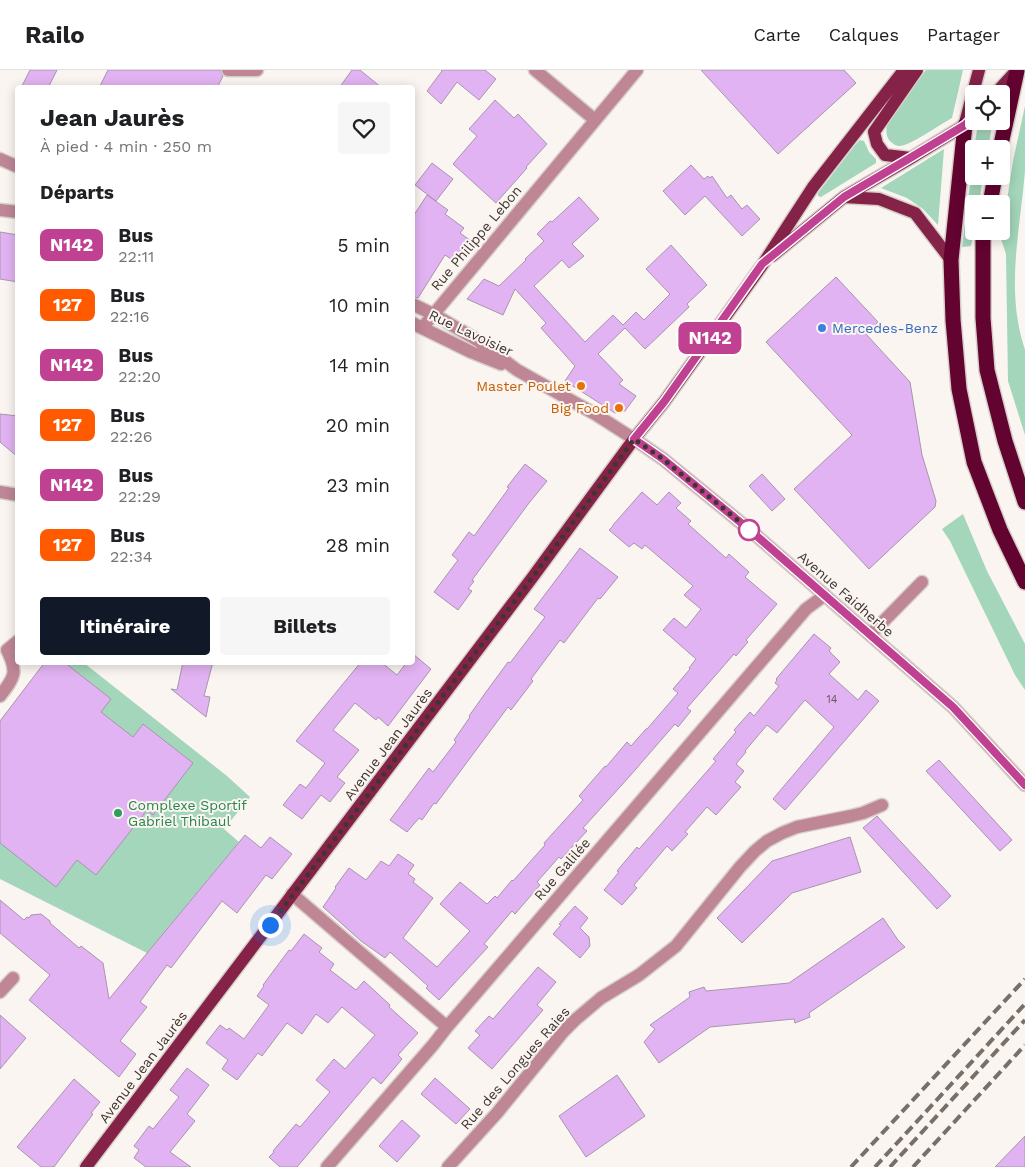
<!DOCTYPE html>
<html lang="fr">
<head>
<meta charset="utf-8">
<style>
  :root { --surface:#fff; --page:#f6f6f6; --text:#202124; --muted:#757577; --line:#e0e0e0; --accent:#111827 }
  body { margin:0; font-family:"Work Sans",sans-serif; background:var(--page); color:var(--text); height:100vh; display:flex; flex-direction:column; font-size:19px; white-space:nowrap }
  * { box-sizing:border-box; margin:0 }
  p { font-size:16px; color:var(--muted) }
  .icon { flex:none; width:28px; height:28px; fill:none; stroke:currentColor; stroke-width:2; stroke-linecap:round; stroke-linejoin:round }
  .map { position:relative; flex:1; overflow:hidden }
  .panel { position:absolute; left:15px; top:15px; width:400px; height:580px; display:flex; flex-direction:column; background:var(--surface); border-radius:5px; box-shadow:0 2px 12px #0003 }
  .panel>* { flex:none }
  .badge { padding:0 10px; border-radius:8px; font-size:18px; line-height:32px }
  .tools { position:absolute; left:965px; top:15px; display:grid; gap:10px }
  .tools a { display:grid; place-items:center; width:45px; height:45px; border-radius:5px; background:var(--surface); box-shadow:0 2px 12px #0003; font-size:25px }
  .you { position:absolute; width:25px; height:25px; margin:-12px; border:4px solid #fff; border-radius:50%; background:#1a73e8; box-shadow:0 0 0 8px #1a73e833 }
  .map>.badge { position:absolute; translate:-50% -50%; box-shadow:0 0 0 2px #fff }
  h2 { padding:0 25px; font-size:19px; line-height:45px }
  .round { display:grid; place-items:center; flex:none; width:52px; height:52px; border-radius:5px; background:var(--page) }
  .head { display:flex; align-items:center; justify-content:space-between; height:85px; padding:0 25px }
  h1 { font-size:24px; font-weight:700; line-height:38px }
  .primary-button { display:flex; gap:10px; margin-top:auto; padding:10px 25px }
  .primary-button a { flex:1; height:58px; border-radius:5px; background:var(--accent); color:#fff; font-size:20px; font-weight:700; line-height:58px; text-align:center }
  .primary-button a+a { background:var(--page); color:var(--text) }
  ul { padding:0; list-style:none }
  li { display:flex; align-items:center; gap:15px; height:60px; padding:0 25px }
  li div { flex:1 }
  li b { display:block; font-size:19px }
  li em { font-style:normal }
  li .badge { min-width:55px; font-weight:700; text-align:center }
  header { display:flex; align-items:center; gap:30px; box-sizing:border-box; height:70px; padding:0 25px; background:var(--surface); border-bottom:1px solid var(--line) }
  header strong { font-size:24px }
  nav { display:flex; gap:28px; margin-inline-start:auto; font-size:18px }
  .map>svg:first-child { display:block }
</style>
</head>
<body>
<header>
<strong>Railo</strong>
<nav><a>Carte</a><a>Calques</a><a>Partager</a></nav>
</header>
<div class="map">
<svg width="1025" height="1097" viewBox="0 0 1025 1097">
  <rect width="100%" height="100%" fill="#fbf5f1"/>
  <!-- green -->
  <path fill="#a3d6ba" d="M926 0H963L952 48C941 54 908 77 899 76 895 76 891 72 889 70 885 64 886 56 889 50Z
    M1025 36C1025 56 1025 80 1025 101 1020 162 1005 220 1025 280V365L1008 311 1006 184 1001 169 1013 91Z
    M987 52H990L992 55 988 79H974L977 60 978 58Z
    M860 70 864 71 869 82 876 89V93L821 127 818 126V123L856 74Z
    M944 79 938 155 923 139 907 128 881 118Z
    M974 84V106H983L979 134H974V161L971 176 962 177Z
    M963 444 987 501 1025 574V620L1015 605 950 471 942 459Z
    M46 593H84L227 706 250 727 224 759 239 772 147 883 0 809V651Z"/>
  <!-- building -->
  <path fill="#e2b3f2" stroke="#a795ae" d="M30 0H57L48 18H21Z
    M108 0H220L223 6 217 18H99Z
    M352 0H360L382 18H339Z
    M441 0H485L496 9 479 30 457 12 441 34 427 21 442 1Z
    M701 0H844L856 13 778 84Z
    M495 30 514 48 518 44 547 74 526 97 527 98 496 133 453 94 477 66 469 59Z
    M432 93 453 109 436 131 415 115Z
    M691 95 704 109 708 106 710 108 712 106 727 128 731 125 742 139 747 135 760 149 742 166 705 126 685 145 663 121Z
    M427 125 448 140 445 144 464 158 460 163 474 173 457 193 445 185 418 228 412 226V148Z
    M579 127 599 149 572 174 584 186 569 198 562 190 534 216 585 272 613 245 623 255 636 242 644 250 670 224 646 199 671 175 707 215 687 234 689 237 645 279 625 258 598 284 623 310 619 314 636 326 625 341 615 343 565 311 575 296 541 258 546 253 515 219 503 245 467 229 484 209 499 216 526 190 525 189 544 171 537 164 550 151 552 152Z
    M0 162 18 165V212L0 209Z
    M836 207 878 252 866 264 910 312 922 385 936 431 935 437 869 499 794 419 852 365 766 272Z
    M0 344 18 346V387L0 372Z
    M525 394 547 411 529 433 472 510 474 511 468 519 472 521 458 540 434 522 458 490 452 485 469 462 474 466 509 418 507 417Z
    M762 404 785 429 772 441 749 416Z
    M642 422 657 435 669 422 681 433 676 438 691 451 688 454 726 488 729 484 749 502 745 507 777 534 746 570 748 572 736 586 734 584 687 638 691 641 678 657 675 654 629 707 583 758 587 761 561 789 559 787 537 812 540 815 515 844 512 841 484 874 488 877 439 930 426 918 428 916 390 882 385 888 361 871 323 837 336 818 335 817 349 798 366 810 381 791 389 796 398 784 414 795 408 804 415 809 413 812 433 828 403 868 437 897 470 861 440 834 460 812 487 834 495 826 497 828 512 810 513 811 545 775 544 773 583 730 579 726 605 696 606 697 627 672 631 676 646 659H647L678 623 673 619 690 599 689 598 696 589 663 560 674 548 686 558 701 539 684 525 693 516 645 475 642 479 634 473 629 477 609 460 613 456V455Z
    M580 478 618 507 600 529 598 528 564 573 560 570 531 609 533 611 511 640 508 637 436 734 434 733 422 750 419 748 407 762 390 750 429 698 433 702 456 672 454 670 470 647 469 646 486 622 508 592 510 593 545 547 534 539Z
    M814 564 831 578 829 581 840 592 829 604 858 630 866 620 879 631 785 740 773 729 834 657 805 630 777 663 767 655 745 681 746 682 736 694 744 701 735 712 741 717 716 745 707 737 685 762 688 764 672 781 667 776 634 815 637 818 622 835 604 820 619 802 617 801 637 777 639 779 716 691 713 689 736 662 734 660 750 642 754 646 779 616 775 613 777 610 776 609Z
    M413 584 431 599 388 656 378 647 376 650 355 633 333 660 359 680 337 707 345 713 330 732 321 725 302 749 283 735 300 714 306 718 325 693 296 671 361 592H381L397 605 407 592H412Z
    M45 592H64L111 629 101 642 133 667 143 654 193 693 153 745 147 740 96 805 77 790 56 817 0 773V651Z
    M183 592H213L204 626 210 627 206 647 171 619 177 620Z
    M939 690 1012 770 1000 781 926 701Z
    M877 746 951 826 937 839 863 758Z
    M245 765 261 778 270 767 292 784 272 809 266 805 237 843 222 831 171 898 167 895 140 932 147 937 120 971 136 984 119 1007 29 930 50 905 0 863V830L24 850 27 847 29 848 31 845 41 844 50 851V853L79 878 81 876 103 893 109 929Z
    M850 767 861 802 792 823 742 873 717 848 772 791Z
    M575 836 588 848 580 858 589 867 590 876 580 888 553 864 561 855 559 854Z
    M883 848 898 870 905 877 809 943 810 947 795 953 794 949 710 957 659 993 644 972 655 959 650 955 690 927 689 922 704 917 706 921 789 913Z
    M304 864 322 878 319 882 334 894 330 900 356 920 364 911 390 935 389 937 418 963 398 985 402 989 381 1014 373 1007 297 1097H280L269 1087 274 1082 273 1081 296 1054 300 1057 330 1022 316 1010 334 989 345 999 375 965 342 937 328 953 316 944 302 964 287 953 262 986 258 983 237 1010 222 999 228 990 206 973 220 955 227 960 229 958 244 969 269 935 257 926 264 916 263 915 289 880 291 881Z
    M538 897 556 912 537 935 543 940 492 999 468 978 480 965 475 961 489 946 493 949Z
    M0 945 26 968 0 999Z
    M187 998 209 1015 187 1044 195 1051 170 1082 191 1097H146L134 1088 139 1080 134 1076 149 1056 153 1059 179 1027 170 1020Z
    M617 1005 645 1046 586 1087 559 1046Z
    M435 1008 470 1039 456 1054 421 1024Z
    M74 1009 100 1032 91 1043 93 1044 54 1097H41L17 1077Z
    M402 1050 420 1066 397 1092 379 1076Z
    M1025 1066V1097H995Z"/>
  <g fill="none" stroke-linecap="round" stroke-linejoin="round">
    <defs>
      <path id="minor" d="M228 0H257
        M535 0 595 50
        M0 89 18 97
        M0 140 18 142
        M412 234 433 244 477 270 517 300 595 344 634 369 663 389 751 461 953 637 1025 715
        M412 253 471 282 501 294
        M423 257 637 0
        M0 422 18 425
        M870 565 922 512
        M7 580 18 571
        M0 626C15 607 18 602 7 580
        M292 824 447 957
        M0 922 13 908
        M327 1097 433 975 447 957 806 539 825 525
        M448 1097 497 1043 563 962 575 950 601 928 639 905 676 876 740 797 755 781 767 771 782 763 797 757 851 746 863 743 882 735"/>
      <path id="major" d="M995 24 1017 0
        M965 53 979 0
        M911 88 885 85 877 74 874 62 917 0
        M844 127 879 129 915 143 951 190
        M772 186 844 127 911 88 965 55 974 46
        M86 1097 532 508 634 369 664 332 763 194 813 117 904 0"/>
      <path id="highway" d="M965 55 951 190 953 250 959 319 974 392 1000 460 1025 512
        M1000 79 1017 1
        M990 134 995 106
        M985 161 983 170V248L987 300 1005 371 1025 432"/>
    </defs>
    <!-- minor casing -->
    <use href="#minor" stroke="#d6cfca" stroke-width="15"/>
    <!-- major casing -->
    <use href="#major" stroke="#d6cfca" stroke-width="15"/>
    <!-- highway casing -->
    <use href="#highway" stroke="#d6cfca" stroke-width="18"/>
    <!-- minor -->
    <use href="#minor" stroke="#bf8696" stroke-width="12"/>
    <!-- major -->
    <use href="#major" stroke="#852248" stroke-width="12"/>
    <!-- highway -->
    <use href="#highway" stroke="#630330" stroke-width="15"/>
    <!-- rail -->
    <path stroke="#786f69" stroke-width="4" stroke-dasharray="10 5" stroke-linecap="butt" d="M851 1097 1025 909
      M875 1097 1025 934
      M890 1097 1025 950
      M913 1097 1025 975"/>
  </g>
  <g fill="none" stroke-linecap="round" stroke-linejoin="round">
    <defs>
      <path id="line" d="M974 46 965 55 910 88 844 127 762 194 664 332 634 369 663 389 751 461 953 637 1025 715"/>
    </defs>
    <!-- line casing -->
    <use href="#line" stroke="#fff" stroke-width="11"/>
    <!-- line -->
    <use href="#line" stroke="#c04191" stroke-width="8"/>
    <!-- walk -->
    <path stroke="#41362f" stroke-width="5" stroke-dasharray="0 9" d="M270 855 532 508 634 369 663 389 751 461 749 460"/>
  </g>
  <!-- markers -->
  <circle fill="#3f7fe0" stroke="#fbf5f1" stroke-width="2" cx="822" cy="258" r="5"/>
  <g fill="#e8710a" stroke="#fbf5f1" stroke-width="2">
    <circle cx="581" cy="316" r="5"/>
    <circle cx="619" cy="338" r="5"/>
  </g>
  <circle fill="#fff" stroke="#c04191" stroke-width="2.5" cx="749" cy="460" r="10"/>
  <circle fill="#2e9e5b" stroke="#fbf5f1" stroke-width="2" cx="118" cy="743" r="5"/>
  <g text-anchor="middle" stroke-width="4" stroke-linejoin="round" paint-order="stroke">
    <!-- number labels -->
    <g font-size="11" fill="#695560">
      <text x="832" y="633">14</text>
    </g>
    <!-- street labels -->
    <g font-size="14" fill="#41362f" stroke="#fbf5f1">
      <text transform="translate(476 168) rotate(-50)" y="5">Rue Philippe Lebon</text>
      <text transform="translate(471 263) rotate(25)" y="5">Rue Lavoisier</text>
      <text transform="translate(846 524) rotate(41)" y="5">Avenue Faidherbe</text>
      <text transform="translate(388 674) rotate(-53)" y="5">Avenue Jean Jaurès</text>
      <text transform="translate(562 799) rotate(-49)" y="5">Rue Galilée</text>
      <text transform="translate(143 997) rotate(-53)" y="5">Avenue Jean Jaurès</text>
      <text transform="translate(515 998) rotate(-49)" y="5">Rue des Longues Raies</text>
    </g>
    <!-- shop labels -->
    <g font-size="14" fill="#366cbe" stroke="#fbf5f1" text-anchor="start">
      <text x="832" y="263">Mercedes-Benz</text>
    </g>
    <!-- food labels -->
    <g font-size="14" fill="#c56008" stroke="#fbf5f1" text-anchor="end">
      <text x="571" y="321">Master Poulet</text>
      <text x="609" y="343">Big Food</text>
    </g>
    <!-- leisure labels -->
    <g font-size="14" fill="#27864d" stroke="#fbf5f1" text-anchor="start">
      <text x="128" y="740">Complexe Sportif<tspan x="128" dy="16">Gabriel Thibaul</tspan></text>
    </g>
  </g>
</svg>
<div class="tools">
<a><svg class="icon" aria-label="locate" viewBox="0 0 24 24"><circle cx="12" cy="12" r="6"/><path d="M12 2v4M12 18v4M2 12h4M18 12h4"/></svg></a>
<a>+</a>
<a>−</a>
</div>
<div class="you" style="left:270px;top:855px"></div>
<b class="badge" style="left:710px;top:268px;background:#c04191;color:#fff">N142</b>
<section class="panel">
<div class="head"><div><h1>Jean Jaurès</h1><p>À pied · 4 min · 250 m</p></div><a class="round"><svg class="icon" aria-label="heart" viewBox="0 0 24 24"><path d="M12 20l-8-8c-3-5 5-10 8-4 3-6 11-1 8 4z"/></svg></a></div>
<h2>Départs</h2>
<ul>
<li><span class="badge" style="background:#c04191;color:#fff">N142</span><div><b>Bus</b><p>22:11</p></div><em>5 min</em></li>
<li><span class="badge" style="background:#ff5a00;color:#fff">127</span><div><b>Bus</b><p>22:16</p></div><em>10 min</em></li>
<li><span class="badge" style="background:#c04191;color:#fff">N142</span><div><b>Bus</b><p>22:20</p></div><em>14 min</em></li>
<li><span class="badge" style="background:#ff5a00;color:#fff">127</span><div><b>Bus</b><p>22:26</p></div><em>20 min</em></li>
<li><span class="badge" style="background:#c04191;color:#fff">N142</span><div><b>Bus</b><p>22:29</p></div><em>23 min</em></li>
<li><span class="badge" style="background:#ff5a00;color:#fff">127</span><div><b>Bus</b><p>22:34</p></div><em>28 min</em></li>
</ul>
<div class="primary-button"><a>Itinéraire</a><a>Billets</a></div>
</section>
</div>
</body>
</html>
